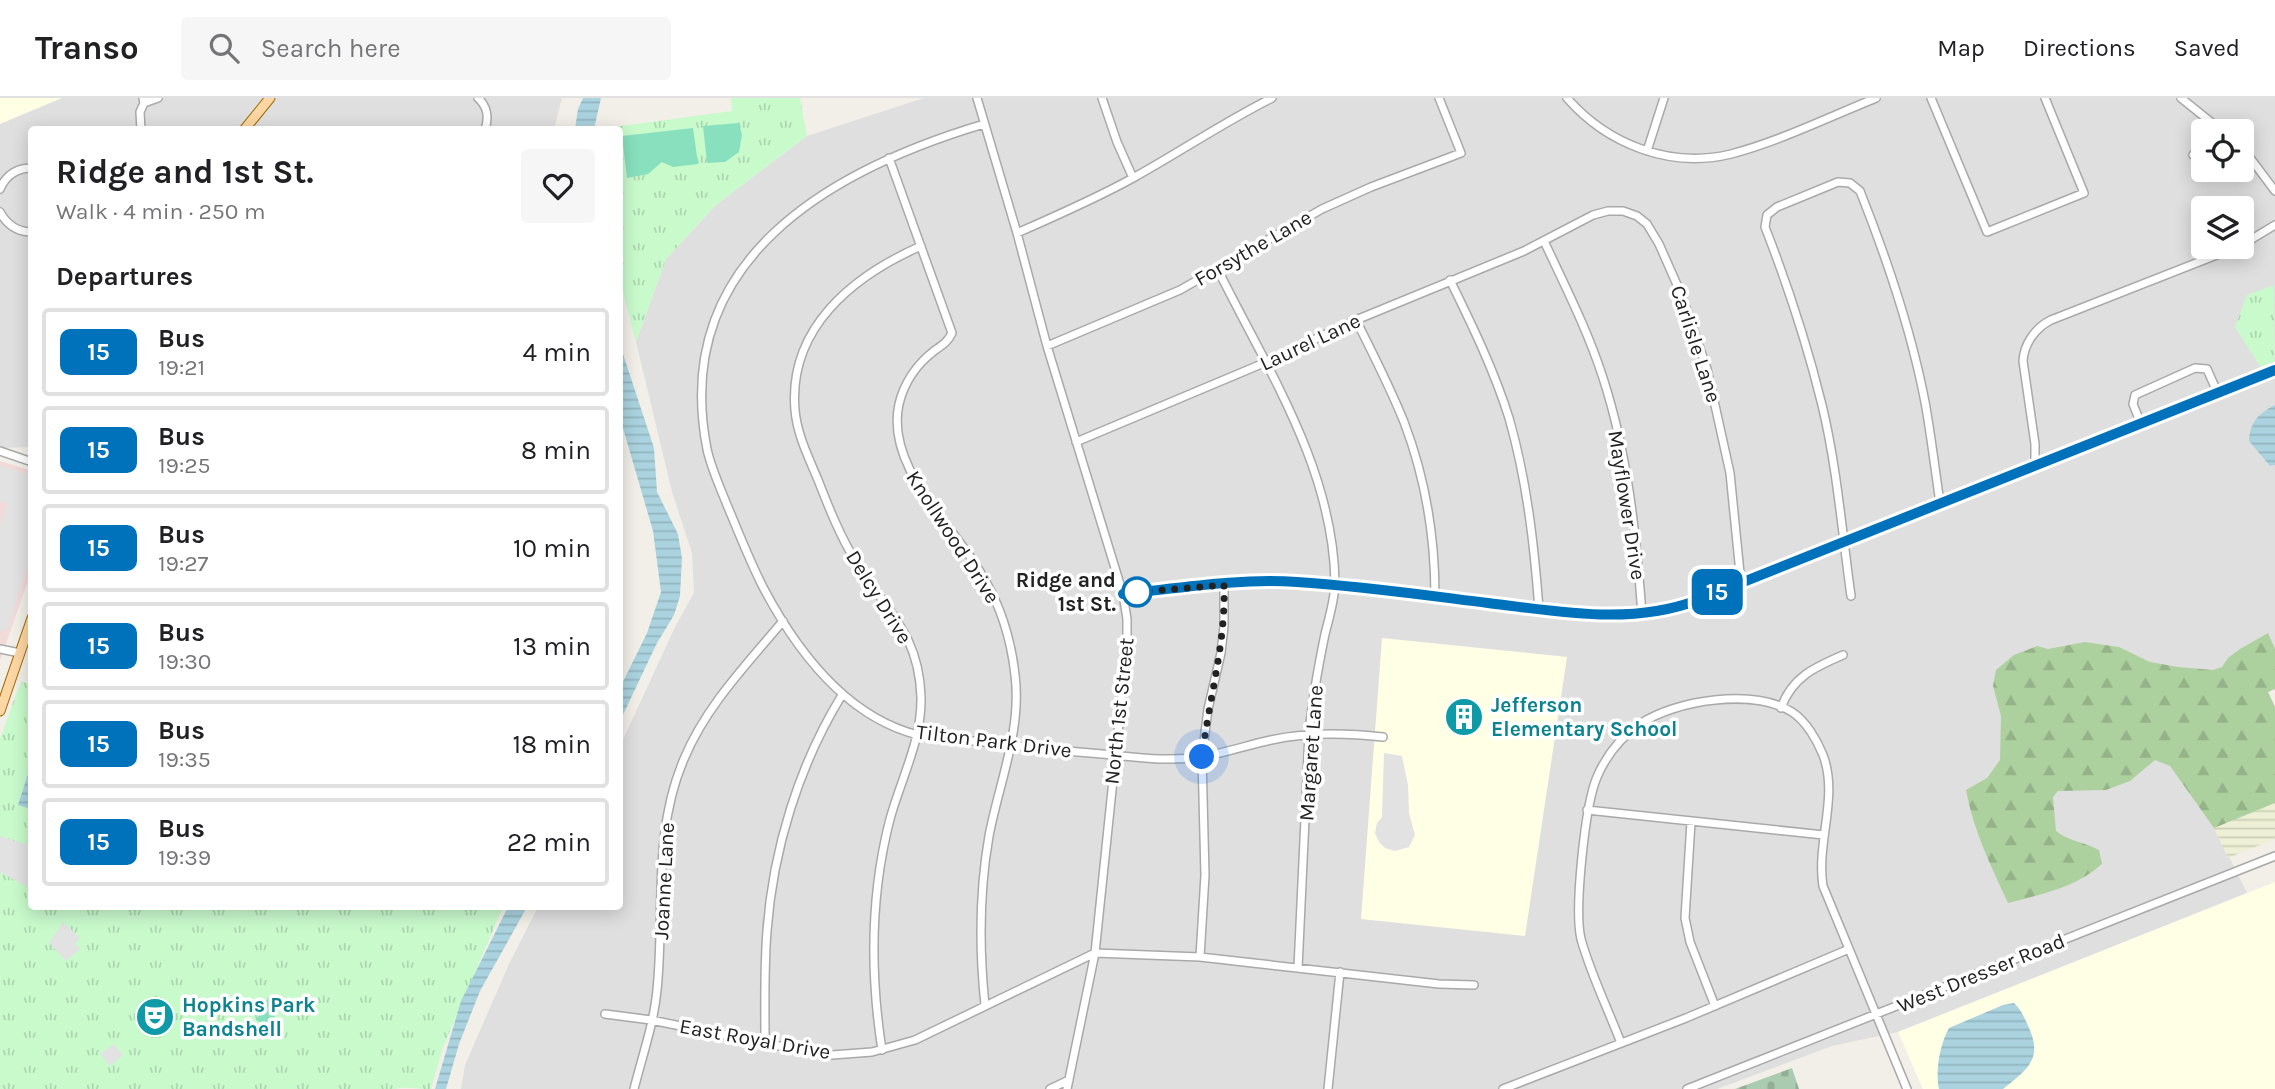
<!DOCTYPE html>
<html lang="en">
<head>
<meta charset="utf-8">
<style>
  :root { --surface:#fff; --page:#f6f6f6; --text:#202124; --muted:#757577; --line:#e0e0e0 }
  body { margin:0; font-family:Karla,sans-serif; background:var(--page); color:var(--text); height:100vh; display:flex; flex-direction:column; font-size:26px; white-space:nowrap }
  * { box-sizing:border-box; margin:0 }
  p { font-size:23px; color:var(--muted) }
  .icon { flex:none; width:38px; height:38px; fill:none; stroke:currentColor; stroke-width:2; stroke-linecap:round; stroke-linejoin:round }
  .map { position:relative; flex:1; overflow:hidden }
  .details { position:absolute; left:28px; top:28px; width:595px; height:784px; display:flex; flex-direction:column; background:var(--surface); border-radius:7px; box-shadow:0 4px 18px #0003 }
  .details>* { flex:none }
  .badge { padding:0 14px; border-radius:10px; font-size:24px; line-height:46px }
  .tools { position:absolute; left:2191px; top:21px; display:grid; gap:14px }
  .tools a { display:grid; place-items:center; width:63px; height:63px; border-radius:7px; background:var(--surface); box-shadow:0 4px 18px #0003; font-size:35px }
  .you { position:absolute; width:35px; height:35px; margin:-18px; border:5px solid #fff; border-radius:50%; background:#1a73e8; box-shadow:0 0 0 10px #1a73e833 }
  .map>.badge { position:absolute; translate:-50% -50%; box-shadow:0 0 0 4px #fff }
  h2 { padding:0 28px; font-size:26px; line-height:63px }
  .round { display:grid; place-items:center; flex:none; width:74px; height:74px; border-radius:7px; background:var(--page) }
  .summary { display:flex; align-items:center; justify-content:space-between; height:119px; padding:0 28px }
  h1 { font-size:33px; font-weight:700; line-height:52px }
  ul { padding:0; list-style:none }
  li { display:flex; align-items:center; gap:21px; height:88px; margin:0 14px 10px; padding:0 14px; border:4px solid var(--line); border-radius:7px }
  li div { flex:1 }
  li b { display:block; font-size:26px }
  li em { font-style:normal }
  li .badge { min-width:77px; font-weight:700; text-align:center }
  header { display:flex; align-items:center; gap:42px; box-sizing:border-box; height:98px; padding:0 35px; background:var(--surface); border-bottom:2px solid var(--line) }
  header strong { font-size:33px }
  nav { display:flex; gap:38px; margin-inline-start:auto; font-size:24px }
  .search { width:490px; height:63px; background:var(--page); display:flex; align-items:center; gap:18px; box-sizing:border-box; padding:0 24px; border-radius:7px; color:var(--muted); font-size:26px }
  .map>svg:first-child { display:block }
</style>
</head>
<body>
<header>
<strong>Transo</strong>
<div class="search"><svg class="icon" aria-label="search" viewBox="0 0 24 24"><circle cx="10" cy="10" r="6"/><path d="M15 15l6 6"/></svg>Search here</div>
<nav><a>Map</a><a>Directions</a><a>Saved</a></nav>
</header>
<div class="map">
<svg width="2275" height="991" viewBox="0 0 2275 991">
  <defs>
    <pattern id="farmland-rules" width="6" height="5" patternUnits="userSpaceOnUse" patternTransform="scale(1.75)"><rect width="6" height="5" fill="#eef0d5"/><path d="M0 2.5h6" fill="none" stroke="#ccceb7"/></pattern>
    <pattern id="forest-firs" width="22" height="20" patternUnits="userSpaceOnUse" patternTransform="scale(1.75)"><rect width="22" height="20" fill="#add19e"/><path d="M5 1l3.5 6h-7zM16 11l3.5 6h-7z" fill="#95b388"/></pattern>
    <pattern id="cemetery-stones" width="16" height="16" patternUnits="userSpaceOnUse" patternTransform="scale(1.75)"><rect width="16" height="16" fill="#aacbaf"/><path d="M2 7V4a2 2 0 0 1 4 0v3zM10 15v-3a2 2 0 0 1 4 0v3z" fill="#92ae96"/></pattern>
    <pattern id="park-tufts" width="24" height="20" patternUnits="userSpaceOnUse" patternTransform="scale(1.75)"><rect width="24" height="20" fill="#c8facc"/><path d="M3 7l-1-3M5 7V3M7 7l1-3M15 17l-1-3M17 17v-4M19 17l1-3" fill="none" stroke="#acd6af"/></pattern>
    <pattern id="water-rules" width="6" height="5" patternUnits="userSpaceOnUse" patternTransform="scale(1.75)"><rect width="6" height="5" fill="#aad3df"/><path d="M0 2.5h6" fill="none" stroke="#92b5bf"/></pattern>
  </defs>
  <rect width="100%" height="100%" fill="#f2efe9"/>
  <!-- residential -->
  <path fill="#e0dfdf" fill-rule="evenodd" d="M0 0H562L554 31 32 32 31 349 0 350Z
    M924 0H2275V591L2268 594 2275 609V705L2215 730 2247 795 1898 934 1832 948 1717 991H461L465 967 509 866 538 809 620 808V648L676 527 694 495 692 455 672 394 636 244 666 161 716 107 807 38ZM2203 33H2242V72H2203ZM2203 110H2242V149H2203Z"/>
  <!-- commercial -->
  <path fill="#f2dad9" d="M0 363 32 373 31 474 0 563Z"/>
  <!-- education -->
  <path fill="#ffffe5" d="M0 0H62L0 26Z
    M1382 540 1567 559 1525 838 1361 821Z
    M2275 784V991H1923L1898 934Z"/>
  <!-- farmland -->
  <path fill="url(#farmland-rules)" d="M2275 705V741L2228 760 2214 730Z"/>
  <!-- forest -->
  <path fill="url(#forest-firs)" d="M2268 535 2275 551V591L2268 594 2275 609V705L2214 730 2170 668 2155 662 2130 683 2106 692 2058 693 2053 699 2056 733C2068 743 2084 744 2099 752L2102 766C2076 790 2041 796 2008 805 1991 768 1973 732 1966 692L1987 680 2000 662 2001 618 1993 588 1996 572 2014 557 2037 548 2048 551 2085 544 2119 549 2150 564 2178 569 2213 572 2222 569 2228 560 2240 551Z"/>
  <!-- cemetery -->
  <path fill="url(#cemetery-stones)" d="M1792 970 1799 991H1735Z"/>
  <!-- park -->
  <path fill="url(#park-tufts)" d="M731 0H800L807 38 716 107 666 161 636 244 620 182V32H612L613 29 732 13Z
    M2274 187 2275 268 2263 273 2235 229 2247 197Z
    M21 583 31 587 32 808 503 809 442 952 431 991C417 991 407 988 394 991H0V641Z"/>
  <!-- pitch -->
  <path fill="#88e0be" d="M739 25 742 37 739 54 725 64 707 65 703 28Z
    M693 30 698 66 673 69 662 64 648 76 627 80 622 38Z
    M269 898 282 905 269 929 256 922Z"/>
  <!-- parking -->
  <path fill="#e2e2e2" d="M0 367 31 378 32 454 7 532 0 533V429L7 406 0 403Z
    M1384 655 1402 658 1408 687 1409 715 1415 737 1409 749 1395 753 1385 750 1379 744 1375 735 1377 725 1382 719Z
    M0 738 31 748V791L0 774Z
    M63 824 80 840 75 846 80 851 66 863 49 845Z
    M114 946 123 957 110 968 100 956Z"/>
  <!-- water -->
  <path fill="url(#water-rules)" d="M583 0H601L594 31H575L578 11Z
    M620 247 654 350 657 394 678 436 682 460 680 498 674 517 657 545 620 623V590L647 535 661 494 653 433 620 320Z
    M2275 307V367L2270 368 2249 343C2250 324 2258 316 2275 307Z
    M31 667V711L18 707Z
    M508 809H527L480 893 459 946 446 991H435L461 903Z
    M2014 905C2021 911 2025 921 2029 930 2043 961 2027 972 2003 991H1939C1935 973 1940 946 1949 930L2003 907Z"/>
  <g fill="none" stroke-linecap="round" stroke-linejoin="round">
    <defs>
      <path id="minor" d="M143 0 144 5 158 0
        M478 0C488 9 489 19 485 32
        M977 0 1017 135 1047 248 1123 496 1127 521V548L1095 855 1067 991
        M1102 0 1117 44 1133 80
        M1567 0C1607 46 1670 71 1731 56 1780 43 1829 19 1876 0
        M1931 0 1987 134 2084 95 2045 0
        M2181 0 2222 33
        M984 26C830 72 670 162 707 351 711 370 720 389 727 407 739 435 750 464 764 491 797 553 847 619 918 637 939 642 963 641 984 644 1023 649 1063 653 1102 656 1135 659 1168 664 1201 659 1225 655 1248 647 1271 642 1308 634 1346 635 1383 639
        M141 32 140 14 144 5
        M2242 49 2275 93
        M1647 53 1664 0
        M2193 57 2203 44
        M889 60 952 235C948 244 941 248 934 253 917 266 904 285 899 306 885 370 953 426 982 477 1001 508 1011 541 1015 577 1022 632 999 685 989 738 979 795 979 850 985 907
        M0 91C6 77 16 70 32 70
        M0 114C7 127 17 134 32 134
        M1017 135C1056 118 1095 101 1133 80 1180 54 1224 24 1272 0
        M1544 143C1565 188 1588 233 1603 280 1628 357 1636 436 1642 516
        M2242 147 2275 127
        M1218 172C1267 271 1333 370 1335 484 1335 501 1329 520 1325 536 1318 570 1312 602 1309 636L1298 870
        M1450 182C1472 227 1494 272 1509 320 1527 383 1534 446 1539 511
        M1356 222C1373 256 1390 289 1404 324 1425 379 1435 440 1435 498
        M1047 248 1180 192 1322 111 1371 89 1461 55 1439 0
        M2141 326 2133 306 2135 297 2195 270 2207 271 2218 296
        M1076 344 1264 265 1356 222 1524 153 1593 117 1608 113H1623L1637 118 1647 126 1659 146 1682 198 1707 271 1730 375 1741 485
        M0 353 32 364
        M2035 368V346L2023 263C2024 246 2035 230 2051 222L2237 149
        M1123 496C1180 490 1240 480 1297 484 1361 488 1424 497 1488 505 1557 513 1630 527 1698 502L2275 272
        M1851 498C1842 434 1837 369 1822 307 1807 246 1788 188 1765 129L1767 117 1777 109 1838 84 1850 85 1860 93C1887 161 1911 231 1925 304 1931 337 1935 371 1940 405
        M0 551 20 555
        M1781 610C1792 579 1815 569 1843 557
        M1587 712 1824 737
        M1691 724 1685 820 1690 844 1715 908
        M1200 859 1205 777 1202 659 1208 611 1221 555 1224 528V487
        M605 916 651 922 794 951 832 957 872 954 915 942 1095 855 1200 859 1439 886 1474 887
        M765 945C765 908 764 870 767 833 773 751 799 667 842 597
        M1621 945C1608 911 1591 877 1581 841 1574 812 1585 707 1597 679 1606 658 1621 639 1640 626 1676 602 1753 590 1792 614 1806 623 1817 642 1823 657 1839 699 1816 744 1823 788L1907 991
        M882 952C870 875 870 798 890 721 901 681 922 642 921 599 919 535 886 513 856 464 840 438 829 410 818 382 809 360 797 337 795 312 788 230 853 178 921 148
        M634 991C642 959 654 925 657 892 665 815 652 735 684 661 706 608 747 566 783 523
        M1050 991 1069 982
        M1328 991 1340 874
        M1503 991 1686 920 1849 851
        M1687 991 2275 758"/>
      <path id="major" d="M244 32 270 0
        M0 613 32 520"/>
    </defs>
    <!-- minor casing -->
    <use href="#minor" stroke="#a9a9a9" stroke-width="10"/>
    <!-- major casing -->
    <use href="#major" stroke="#a06b00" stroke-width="11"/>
    <!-- minor -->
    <use href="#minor" stroke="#fff" stroke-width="7"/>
    <!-- major -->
    <use href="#major" stroke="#fcd6a4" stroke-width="9"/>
  </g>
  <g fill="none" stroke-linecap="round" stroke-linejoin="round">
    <defs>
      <path id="line" d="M1123 496C1180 490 1240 480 1297 484 1361 488 1424 497 1488 505 1557 513 1630 528 1698 502L2275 272"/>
    </defs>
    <!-- line casing -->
    <use href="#line" stroke="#fff" stroke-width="16"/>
    <!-- line -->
    <use href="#line" stroke="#0072bc" stroke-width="10"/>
    <!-- walk -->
    <path stroke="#222" stroke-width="7" stroke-dasharray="0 12.6" d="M1137 494 1224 487C1226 545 1209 601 1202 659"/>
  </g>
  <!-- icons -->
  <defs>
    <symbol id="building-disc" viewBox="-11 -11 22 22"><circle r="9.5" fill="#0f9aa8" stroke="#fff"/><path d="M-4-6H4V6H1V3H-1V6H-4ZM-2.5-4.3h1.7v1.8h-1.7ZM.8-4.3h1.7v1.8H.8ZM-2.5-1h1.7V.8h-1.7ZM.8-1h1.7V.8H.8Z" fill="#fff"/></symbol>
    <symbol id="theatre-disc" viewBox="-11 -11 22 22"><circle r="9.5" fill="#0f9aa8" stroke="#fff"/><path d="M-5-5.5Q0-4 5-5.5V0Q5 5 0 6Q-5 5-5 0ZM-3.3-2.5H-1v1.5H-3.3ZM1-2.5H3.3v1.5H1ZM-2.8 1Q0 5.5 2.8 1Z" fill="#fff"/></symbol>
  </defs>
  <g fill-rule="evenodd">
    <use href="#building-disc" x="1442" y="597" width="44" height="44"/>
    <use href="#theatre-disc" x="133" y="897" width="44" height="44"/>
  </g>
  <!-- markers -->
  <circle fill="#fff" stroke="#0072bc" stroke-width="3.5" cx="1137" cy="494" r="14"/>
  <g text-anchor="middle" stroke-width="7" stroke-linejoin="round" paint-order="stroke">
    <!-- street labels -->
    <g font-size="21" fill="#222" stroke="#fff">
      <text transform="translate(1253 150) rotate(-30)" y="7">Forsythe Lane</text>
      <text transform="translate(1310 244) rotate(-25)" y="7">Laurel Lane</text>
      <text transform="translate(1696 246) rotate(72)" y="7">Carlisle Lane</text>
      <text transform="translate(1627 407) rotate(81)" y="7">Mayflower Drive</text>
      <text transform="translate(953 439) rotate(57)" y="7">Knollwood Drive</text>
      <text transform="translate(879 499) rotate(58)" y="7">Delcy Drive</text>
      <text transform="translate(1119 613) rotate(-84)" y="7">North 1st Street</text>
      <text transform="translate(994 643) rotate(7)" y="7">Tilton Park Drive</text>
      <text transform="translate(1311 655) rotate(-86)" y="7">Margaret Lane</text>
      <text transform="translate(664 783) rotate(-87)" y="7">Joanne Lane</text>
      <text transform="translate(1981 875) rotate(-22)" y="7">West Dresser Road</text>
      <text transform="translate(755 941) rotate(10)" y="7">East Royal Drive</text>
    </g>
    <!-- stop labels -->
    <g font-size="21" font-weight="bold" fill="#222" stroke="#fff" text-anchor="end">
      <text x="1116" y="489">Ridge and<tspan x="1116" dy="24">1st St.</tspan></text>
    </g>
    <!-- culture labels -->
    <g font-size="21" font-weight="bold" fill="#0d838f" stroke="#fff" text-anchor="start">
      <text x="1491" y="614">Jefferson<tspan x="1491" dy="24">Elementary School</tspan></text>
      <text x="182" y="914">Hopkins Park<tspan x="182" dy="24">Bandshell</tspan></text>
    </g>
  </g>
</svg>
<div class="tools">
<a><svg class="icon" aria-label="locate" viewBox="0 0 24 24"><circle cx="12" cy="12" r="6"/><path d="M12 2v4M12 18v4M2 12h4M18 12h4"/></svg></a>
<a><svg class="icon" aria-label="layers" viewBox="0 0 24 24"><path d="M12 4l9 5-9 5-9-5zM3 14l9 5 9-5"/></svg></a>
</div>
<div class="you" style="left:1202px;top:659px"></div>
<b class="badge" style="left:1717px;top:494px;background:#0072bc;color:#fff">15</b>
<section class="details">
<div class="summary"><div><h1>Ridge and 1st St.</h1><p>Walk · 4 min · 250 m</p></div><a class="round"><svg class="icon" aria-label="heart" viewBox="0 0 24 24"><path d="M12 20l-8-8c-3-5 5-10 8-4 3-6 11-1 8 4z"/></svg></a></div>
<h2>Departures</h2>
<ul>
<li><span class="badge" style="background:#0072bc;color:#fff">15</span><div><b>Bus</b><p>19:21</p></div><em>4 min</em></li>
<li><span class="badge" style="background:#0072bc;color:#fff">15</span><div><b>Bus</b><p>19:25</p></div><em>8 min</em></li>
<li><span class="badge" style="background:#0072bc;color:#fff">15</span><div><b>Bus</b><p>19:27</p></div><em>10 min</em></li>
<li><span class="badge" style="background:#0072bc;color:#fff">15</span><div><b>Bus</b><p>19:30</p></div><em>13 min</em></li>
<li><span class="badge" style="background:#0072bc;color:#fff">15</span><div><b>Bus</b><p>19:35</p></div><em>18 min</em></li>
<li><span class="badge" style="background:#0072bc;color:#fff">15</span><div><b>Bus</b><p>19:39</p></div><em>22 min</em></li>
</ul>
</section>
</div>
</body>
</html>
